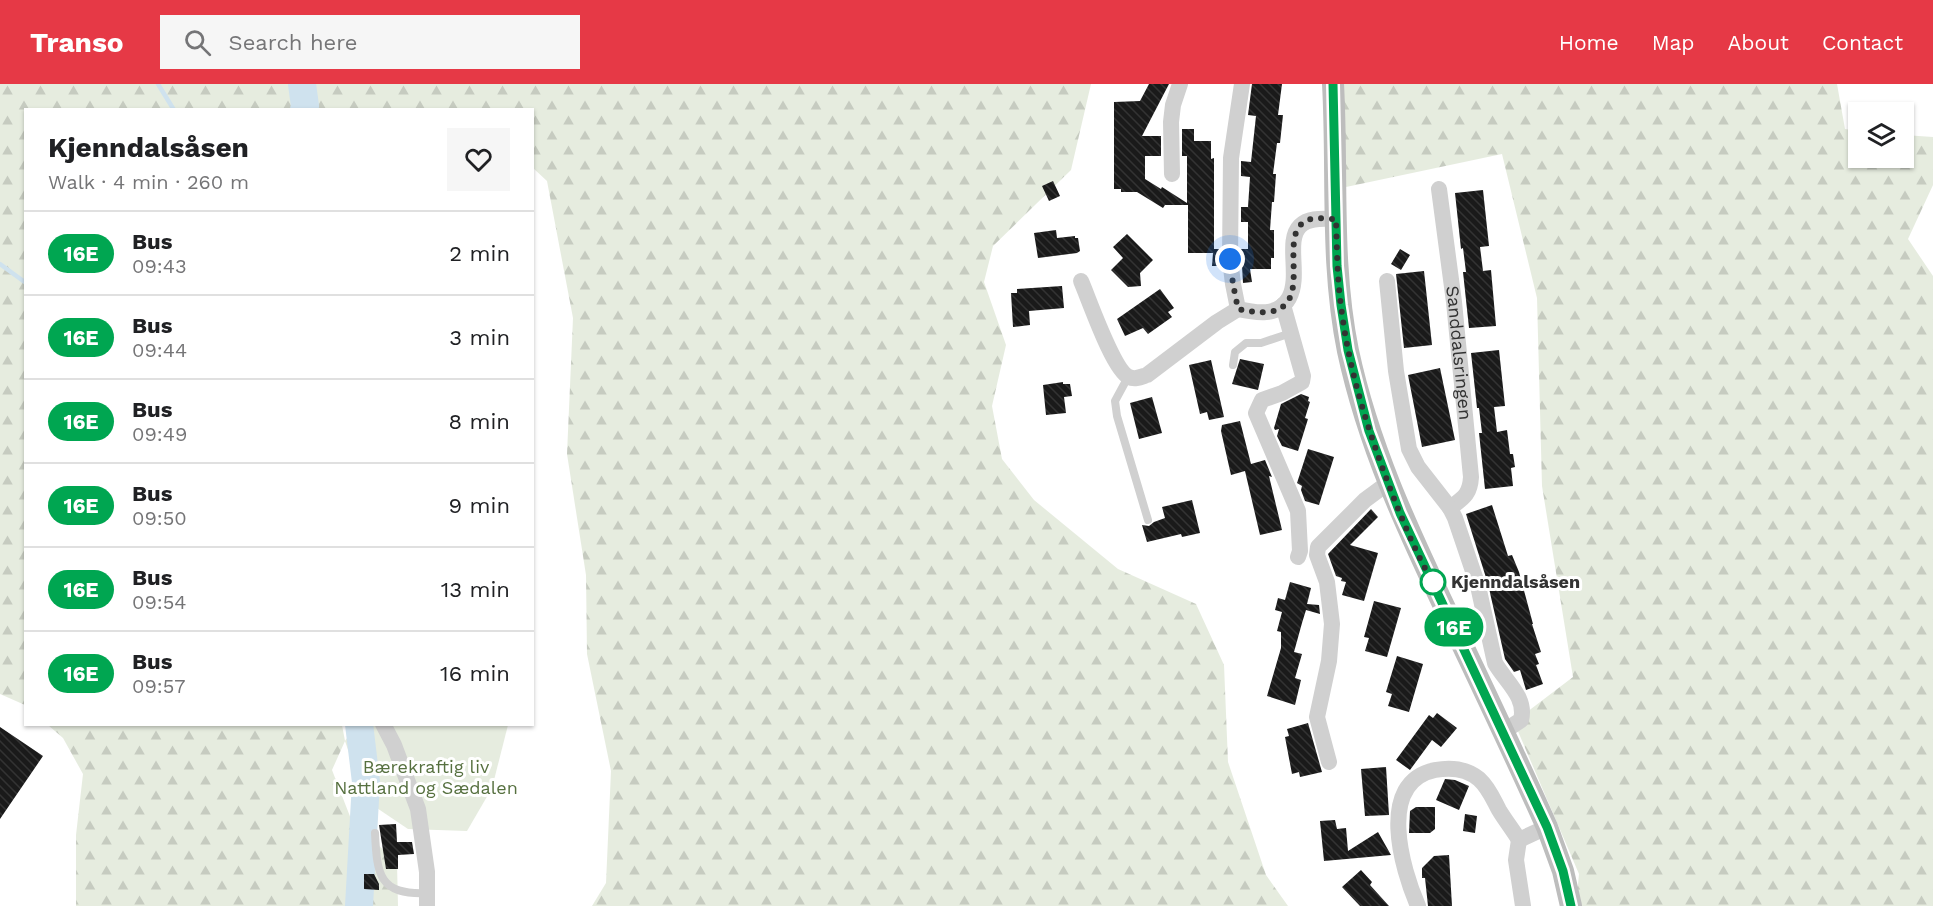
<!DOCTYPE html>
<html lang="en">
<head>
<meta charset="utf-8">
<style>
  :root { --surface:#fff; --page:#f6f6f6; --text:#202124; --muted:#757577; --line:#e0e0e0; --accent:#e63946 }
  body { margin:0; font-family:"Work Sans",sans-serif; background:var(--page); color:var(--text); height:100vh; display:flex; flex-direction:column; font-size:22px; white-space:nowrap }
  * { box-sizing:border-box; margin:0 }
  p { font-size:20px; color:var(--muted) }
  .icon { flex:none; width:33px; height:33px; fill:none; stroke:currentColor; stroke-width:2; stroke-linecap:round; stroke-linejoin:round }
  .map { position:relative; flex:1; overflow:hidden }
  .details { position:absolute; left:24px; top:24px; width:510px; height:618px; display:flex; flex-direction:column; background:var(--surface); border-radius:0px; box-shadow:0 2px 4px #0004 }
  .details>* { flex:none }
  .badge { padding:0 12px; border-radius:20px; font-size:21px; line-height:39px }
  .buttons { position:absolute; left:1848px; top:18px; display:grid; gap:12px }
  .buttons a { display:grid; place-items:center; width:66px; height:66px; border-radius:0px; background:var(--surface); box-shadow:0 2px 4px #0004; font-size:30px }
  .you { position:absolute; width:30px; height:30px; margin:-15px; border:4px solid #fff; border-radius:50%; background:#1a73e8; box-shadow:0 0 0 9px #1a73e833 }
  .map>.badge { position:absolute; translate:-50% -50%; box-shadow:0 0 0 3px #fff }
  .round { display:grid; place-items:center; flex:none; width:63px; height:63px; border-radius:0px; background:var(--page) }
  .overview { display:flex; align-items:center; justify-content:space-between; height:102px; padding:0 24px }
  h1 { font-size:28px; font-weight:700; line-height:45px }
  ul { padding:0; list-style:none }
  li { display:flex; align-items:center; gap:18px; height:84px; padding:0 24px; border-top:2px solid var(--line) }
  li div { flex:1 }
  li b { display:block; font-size:22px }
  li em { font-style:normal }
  li .badge { min-width:66px; font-weight:700; text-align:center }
  header { display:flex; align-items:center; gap:36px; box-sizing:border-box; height:84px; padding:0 30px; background:var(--accent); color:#fff }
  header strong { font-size:28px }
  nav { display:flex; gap:33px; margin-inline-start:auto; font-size:21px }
  .search { width:420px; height:54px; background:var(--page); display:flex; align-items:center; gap:15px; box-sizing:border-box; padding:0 21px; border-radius:0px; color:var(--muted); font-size:22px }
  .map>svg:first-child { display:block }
</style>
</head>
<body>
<header>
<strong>Transo</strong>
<div class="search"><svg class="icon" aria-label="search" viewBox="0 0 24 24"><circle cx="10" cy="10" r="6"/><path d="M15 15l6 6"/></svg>Search here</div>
<nav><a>Home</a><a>Map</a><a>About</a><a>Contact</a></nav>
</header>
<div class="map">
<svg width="1933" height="822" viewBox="0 0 1933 822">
  <defs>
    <pattern id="forest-firs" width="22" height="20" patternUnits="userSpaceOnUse" patternTransform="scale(1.5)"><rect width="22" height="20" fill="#e6ecdf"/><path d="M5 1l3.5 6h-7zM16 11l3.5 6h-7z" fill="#c6cbc0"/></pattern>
    <pattern id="building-back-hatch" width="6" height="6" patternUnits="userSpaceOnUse" patternTransform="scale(1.5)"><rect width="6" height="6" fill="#1a1a1a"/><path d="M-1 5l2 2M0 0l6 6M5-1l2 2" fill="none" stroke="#333"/></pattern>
  </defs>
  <rect width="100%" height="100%" fill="#fff"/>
  <!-- green -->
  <path fill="#e6ecdf" d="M356 641H508L492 704 467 747 408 745 365 716 345 657Z"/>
  <!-- forest -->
  <path fill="url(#forest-firs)" d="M0 0H1091L1071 86 993 162 984 198 1006 261 992 322 1002 375 1034 416 1118 485 1196 520 1224 581 1228 678 1266 791 1288 822H592L606 799 611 687 587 570 586 491 567 370 573 234 547 97 533 84 532 26H26L25 621 0 610Z
    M1337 0H1837L1845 45 1858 47V74H1904V51L1933 53V101L1908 155 1933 192V822H1576L1579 790 1514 638 1573 593 1542 402 1537 214 1502 70 1346 103Z
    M48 641H342L345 657 332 686 351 735 397 779 398 822H76V751L83 690 63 654Z"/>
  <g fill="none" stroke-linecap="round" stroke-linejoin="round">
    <!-- stream -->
    <path stroke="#cfe2ee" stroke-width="4.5" d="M158 0 174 26
      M0 180 26 199"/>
    <!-- river -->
    <path stroke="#cfe2ee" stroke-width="28" d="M302 0 305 22 304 26
      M359 640 366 698 359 822"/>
  </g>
  <!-- building -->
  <path fill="url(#building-back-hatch)" d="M1149 0H1169L1142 52H1161V72H1145V95L1161 105 1162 103 1187 119V72H1182V45H1194V57H1211V75L1214 74V165H1220V182H1212L1213 169H1188V121H1165L1163 124 1137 108H1121V105H1114V18L1140 17Z
    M1252 0H1282L1278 31H1283L1280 59H1277L1273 90H1276L1274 118H1272L1270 146H1274V174H1271V185H1250L1252 198 1243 199 1241 165H1248V138H1241V123H1248L1250 93 1241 92V77L1251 78 1256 32 1248 31Z
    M1053 97 1060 112 1049 117 1042 102Z
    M1483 106 1489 162 1480 163 1483 187 1491 186 1496 242 1469 244 1463 188H1466L1463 164 1461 165 1455 109Z
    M1056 146 1057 154 1075 152V154H1078L1080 167 1077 169 1038 174 1034 149Z
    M1127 150 1153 176 1140 189 1141 202 1128 203 1111 186 1123 174 1113 163Z
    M1400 165 1410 171 1401 186 1391 180Z
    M1424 187 1432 261 1404 264 1396 190Z
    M1062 202 1064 224 1029 227 1030 241 1013 243 1011 209H1017V205Z
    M1160 205 1174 224 1168 228 1172 233 1148 250 1143 244 1125 252 1117 235Z
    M1499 266 1505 322 1494 323 1497 348 1507 346 1510 370H1513L1515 383 1511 384 1513 402 1485 405 1479 349H1482L1479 324H1477L1471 269Z
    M1240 275 1264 280 1258 306 1232 300Z
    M1211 276 1224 333 1209 336 1207 328 1200 330 1189 281Z
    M1440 284 1455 356 1422 363 1408 291Z
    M1063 298V300H1070L1072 312 1064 313 1066 329 1046 331 1043 301Z
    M1301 310 1309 313 1308 317 1310 318 1305 334 1308 335 1298 367 1282 362 1277 352 1279 345 1275 346 1274 344 1281 320Z
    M1152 313 1162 349 1139 355 1130 319Z
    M1240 337 1251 380 1265 376 1272 393 1269 392 1282 446 1260 451 1245 387 1231 391 1221 347 1222 341Z
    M1308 365 1334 373 1319 421 1305 417 1301 406 1302 402 1297 399Z
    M1192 416 1200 449 1182 453 1181 450 1147 458 1142 441 1149 442 1154 438 1165 434 1162 423Z
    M1492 421 1508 472 1512 471 1519 488 1533 540H1532L1541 568 1535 570 1539 580 1536 581 1543 600 1526 606 1520 586 1514 588 1505 575 1488 500 1466 430Z
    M1371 425 1378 433 1350 461 1378 469 1364 517 1342 511 1346 498 1341 497 1342 494 1336 492 1328 470Z
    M1290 498 1311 504 1307 520 1319 521 1320 530 1306 526 1302 539 1294 568 1302 570 1295 594 1301 596 1295 621 1267 612 1281 564V548L1277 547 1282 528 1275 526 1278 514 1285 516Z
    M1374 517 1401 524 1387 573 1365 567 1369 554 1364 553Z
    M1397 572 1423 580 1409 628 1388 622 1392 610 1386 608Z
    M1437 629 1457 644 1441 663 1432 656 1410 686 1396 676 1429 631 1433 634Z
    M1308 639 1322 688 1300 693 1299 688 1292 690 1285 653 1289 652 1287 645Z
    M0 643 43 672 0 735Z
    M1386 683 1389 731 1365 732 1361 685Z
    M1445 695 1455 696 1469 702 1459 726 1436 716Z
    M1416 723H1435V745L1430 749H1409L1410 727Z
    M1465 730 1477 732 1475 749 1463 747Z
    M1335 736 1337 745 1346 744 1348 767 1378 748 1391 771 1324 777 1320 737Z
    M396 740 397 758H412L414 770 398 771V785H386L379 741Z
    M1449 771 1452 822H1428L1425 794H1422V784L1434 772Z
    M1361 786 1372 798 1370 801 1389 822H1360L1342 803Z
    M364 790H374L379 800V806L364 805Z"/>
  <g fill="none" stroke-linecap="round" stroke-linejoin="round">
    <!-- lane -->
    <path stroke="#d0d0d0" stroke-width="8" d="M1233 281 1235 268 1246 259H1261L1291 249
      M1128 293 1115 317 1117 332 1148 436
      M375 749C377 791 379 811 427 809"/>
    <!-- street -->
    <g stroke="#d0d0d0" stroke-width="16">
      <path d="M1242 0 1231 74 1230 175 1233 200 1238 225C1256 229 1278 233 1289 214 1301 192 1285 157 1300 142 1309 133 1324 135 1336 135"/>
      <path d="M1172 90 1171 38 1173 21 1180 0"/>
      <path id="s1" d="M1439 105 1454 218 1471 393C1470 411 1463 414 1450 424"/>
      <path d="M1081 197C1089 215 1113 286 1129 293 1135 296 1141 293 1147 291L1217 238 1238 225"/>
      <path d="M1387 197 1396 287 1409 365 1418 383 1450 424 1455 434 1478 502 1495 579C1505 597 1527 613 1521 636L1503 648"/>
      <path d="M1283 221 1303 292 1302 298 1282 309 1262 316 1256 329 1298 427 1300 467 1298 473"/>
      <path d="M383 640 394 661 418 725 427 788V822"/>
      <path d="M1329 678 1317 633 1329 577 1332 540 1327 498 1317 471 1318 463 1365 416 1388 399"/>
      <path d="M1519 756 1516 776 1523 822"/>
      <path d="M1418 822C1402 785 1376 698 1435 686 1451 683 1467 685 1479 695 1489 704 1493 715 1499 726 1505 736 1513 746 1519 756L1547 743"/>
    </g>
    <!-- secondary -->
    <path stroke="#bdbdbd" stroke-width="22" d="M1333 0C1338 89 1330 179 1348 267 1369 365 1409 448 1451 537 1484 606 1516 674 1547 743L1563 787 1571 822"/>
  </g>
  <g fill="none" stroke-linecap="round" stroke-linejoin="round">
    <defs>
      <path id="line" d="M1333 0 1337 182 1341 221 1348 266 1369 347 1400 429 1547 743 1563 787 1571 822"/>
    </defs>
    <!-- line casing -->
    <use href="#line" stroke="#fff" stroke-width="14"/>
    <!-- line -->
    <use href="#line" stroke="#00a651" stroke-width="9"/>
    <!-- walk -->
    <path stroke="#333" stroke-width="6" stroke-dasharray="0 10.8" d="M1230 175 1233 200 1238 225C1332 247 1269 151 1308 136 1316 133 1327 135 1336 135 1337 164 1337 193 1341 222 1349 288 1369 350 1393 412 1404 440 1418 474 1433 498"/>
  </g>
  <!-- markers -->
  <circle fill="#fff" stroke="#00a651" stroke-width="3" cx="1433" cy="498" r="12"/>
  <g text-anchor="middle" stroke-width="6" stroke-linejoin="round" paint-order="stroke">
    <!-- street labels -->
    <g font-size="18" fill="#333" stroke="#fff">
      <text dy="6" stroke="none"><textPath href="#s1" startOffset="165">Sanddalsringen</textPath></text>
    </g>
    <!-- stop labels -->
    <g font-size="18" font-weight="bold" fill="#333" stroke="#fff" text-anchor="start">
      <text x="1451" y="504">Kjenndalsåsen</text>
    </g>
    <!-- park labels -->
    <g font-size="18" fill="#56703f" stroke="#fff">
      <text x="426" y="689">Bærekraftig liv<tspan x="426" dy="21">Nattland og Sædalen</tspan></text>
    </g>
  </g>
</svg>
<div class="buttons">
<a><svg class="icon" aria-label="layers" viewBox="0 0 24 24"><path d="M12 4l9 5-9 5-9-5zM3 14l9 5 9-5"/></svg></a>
</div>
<div class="you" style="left:1230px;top:175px"></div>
<b class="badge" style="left:1454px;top:543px;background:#00a651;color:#fff">16E</b>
<section class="details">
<div class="overview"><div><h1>Kjenndalsåsen</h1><p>Walk · 4 min · 260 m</p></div><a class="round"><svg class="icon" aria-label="heart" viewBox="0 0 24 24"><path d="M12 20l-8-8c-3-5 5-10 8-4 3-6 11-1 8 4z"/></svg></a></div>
<ul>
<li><span class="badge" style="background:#00a651;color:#fff">16E</span><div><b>Bus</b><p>09:43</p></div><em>2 min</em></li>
<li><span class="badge" style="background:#00a651;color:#fff">16E</span><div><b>Bus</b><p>09:44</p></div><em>3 min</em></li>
<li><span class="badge" style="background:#00a651;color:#fff">16E</span><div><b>Bus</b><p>09:49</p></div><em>8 min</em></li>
<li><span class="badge" style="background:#00a651;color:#fff">16E</span><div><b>Bus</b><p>09:50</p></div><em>9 min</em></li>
<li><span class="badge" style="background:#00a651;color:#fff">16E</span><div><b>Bus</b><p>09:54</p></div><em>13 min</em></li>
<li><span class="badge" style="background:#00a651;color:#fff">16E</span><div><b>Bus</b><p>09:57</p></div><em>16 min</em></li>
</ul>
</section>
</div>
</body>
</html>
